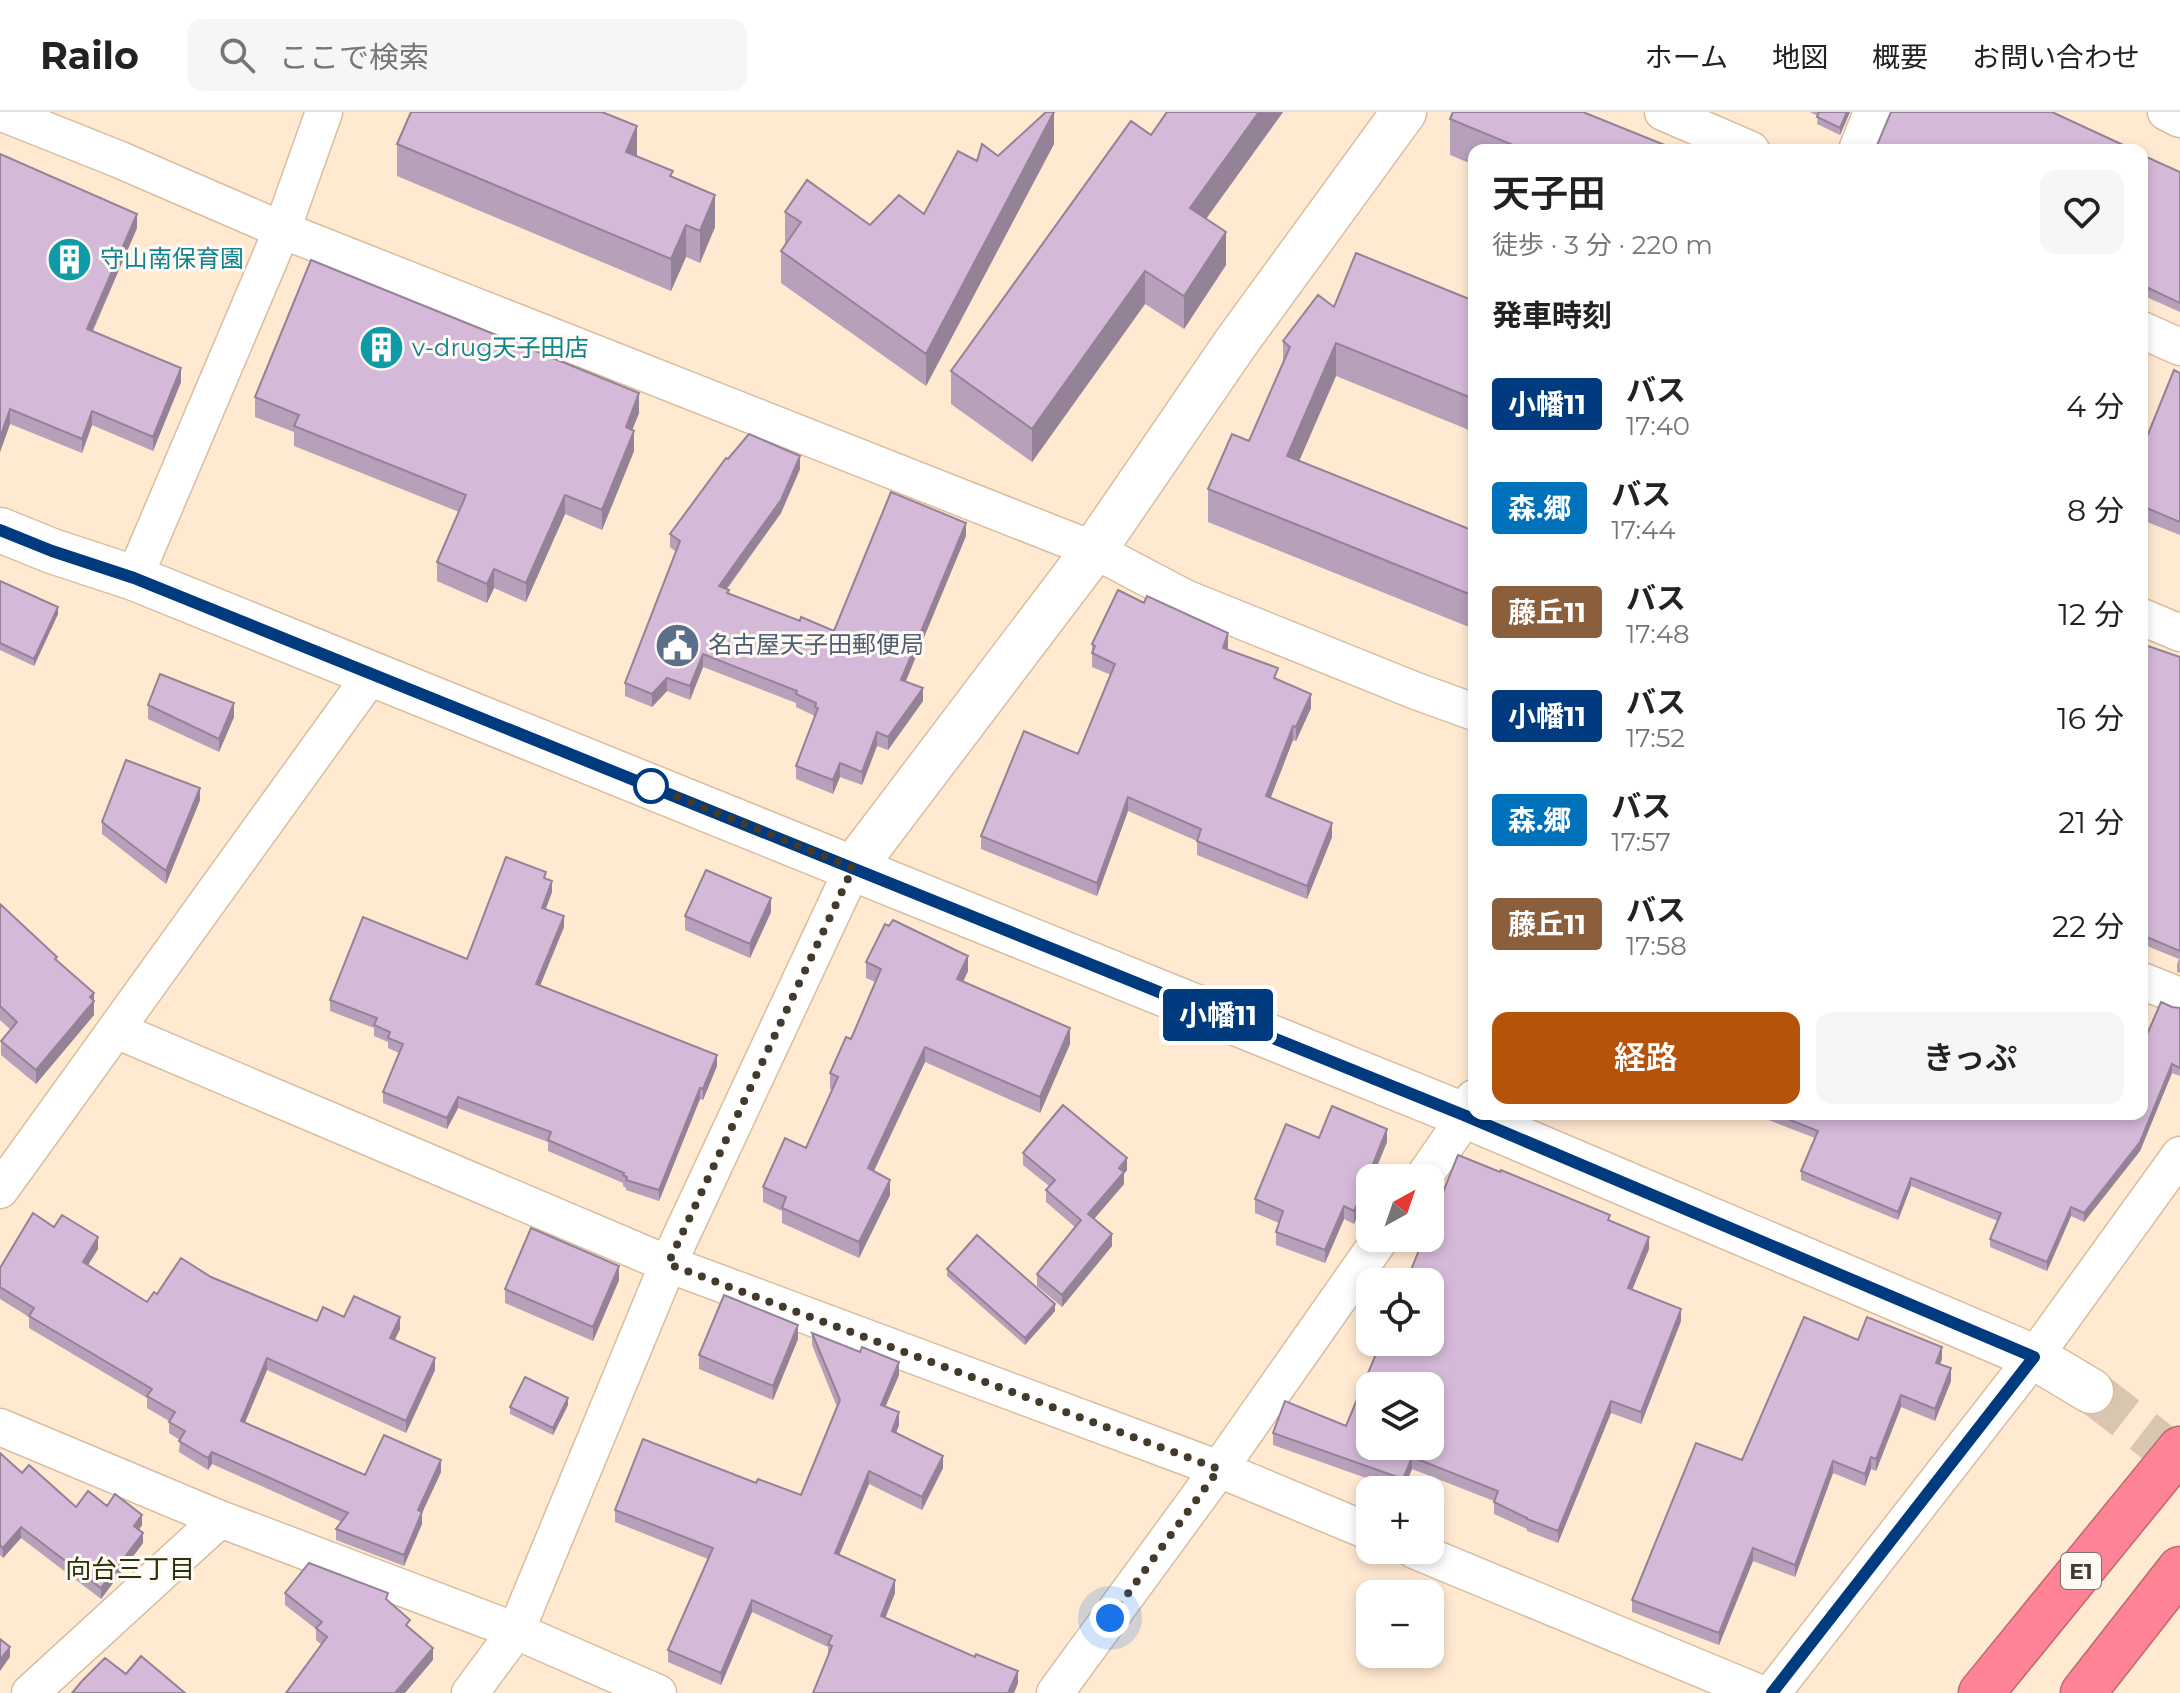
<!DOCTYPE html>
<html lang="ja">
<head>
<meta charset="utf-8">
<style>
  :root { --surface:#fff; --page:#f6f6f6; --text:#222; --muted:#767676; --line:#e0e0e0; --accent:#b45309 }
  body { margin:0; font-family:Montserrat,"Noto Sans JP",sans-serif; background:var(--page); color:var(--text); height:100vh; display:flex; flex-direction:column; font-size:30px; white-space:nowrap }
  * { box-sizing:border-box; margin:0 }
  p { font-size:26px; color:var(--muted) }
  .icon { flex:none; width:44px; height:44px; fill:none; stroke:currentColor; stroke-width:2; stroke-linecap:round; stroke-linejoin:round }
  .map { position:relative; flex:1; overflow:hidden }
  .panel { position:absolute; left:1468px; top:32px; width:680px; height:976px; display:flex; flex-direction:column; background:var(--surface); border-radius:16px; box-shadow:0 4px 12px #0003 }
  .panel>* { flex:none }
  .badge { padding:0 16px; border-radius:6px; font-size:28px; line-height:52px }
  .needle { width:52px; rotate:40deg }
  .buttons { position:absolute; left:1356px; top:1052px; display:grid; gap:16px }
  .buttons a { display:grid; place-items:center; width:88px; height:88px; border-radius:16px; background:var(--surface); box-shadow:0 4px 12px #0003; font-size:40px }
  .you { position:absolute; width:40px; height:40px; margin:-20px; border:6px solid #fff; border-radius:50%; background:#1a73e8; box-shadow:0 0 0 12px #1a73e833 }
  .map>.badge { position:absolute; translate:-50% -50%; box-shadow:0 0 0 4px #fff }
  h2 { padding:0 24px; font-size:30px; line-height:72px }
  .round { display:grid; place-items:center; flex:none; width:84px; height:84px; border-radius:16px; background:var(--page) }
  .overview { display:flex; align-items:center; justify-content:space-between; height:136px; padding:0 24px }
  h1 { font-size:38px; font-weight:600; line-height:60px }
  .action { display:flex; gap:16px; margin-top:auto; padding:16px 24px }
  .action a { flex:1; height:92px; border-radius:16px; background:var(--accent); color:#fff; font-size:32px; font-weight:600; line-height:92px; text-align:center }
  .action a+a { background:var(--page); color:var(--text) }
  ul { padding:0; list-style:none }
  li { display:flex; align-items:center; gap:24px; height:104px; padding:0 24px }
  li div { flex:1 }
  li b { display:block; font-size:30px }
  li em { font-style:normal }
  li .badge { min-width:88px; font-weight:700; text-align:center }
  header { display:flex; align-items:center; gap:48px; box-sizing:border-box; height:112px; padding:0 40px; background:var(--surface); border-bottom:2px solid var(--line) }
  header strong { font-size:38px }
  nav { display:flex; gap:44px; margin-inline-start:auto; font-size:28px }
  .search { width:560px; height:72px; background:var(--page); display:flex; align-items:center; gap:20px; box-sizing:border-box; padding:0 28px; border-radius:16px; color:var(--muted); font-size:30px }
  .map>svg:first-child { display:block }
</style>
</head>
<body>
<header>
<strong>Railo</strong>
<div class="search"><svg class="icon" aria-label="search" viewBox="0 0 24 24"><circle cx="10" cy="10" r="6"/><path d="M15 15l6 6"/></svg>ここで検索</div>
<nav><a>ホーム</a><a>地図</a><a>概要</a><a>お問い合わせ</a></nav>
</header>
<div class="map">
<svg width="2180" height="1581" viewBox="0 0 2180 1581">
  <rect width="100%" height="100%" fill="#ffe9d1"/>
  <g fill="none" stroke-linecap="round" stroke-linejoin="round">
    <!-- tertiary-tunnel -->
    <path stroke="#d9c6b0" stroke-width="44" stroke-dasharray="44 22" stroke-linecap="butt" d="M2091 1279 2180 1348"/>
    <defs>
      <path id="minor" d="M0 0 118 47 282 118 1094 438 1185 486 1416 579 1474 600
        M1663 0 1751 38
        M2166 0 2180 7
        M1857 38 1872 0
        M2142 218 2180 235
        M134 466 282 118 324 0
        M2142 505 2180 521
        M2142 869 2180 884
        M116 918 668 1152 1219 1357 1370 1420
        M1423 1066 1466 1004 1474 986
        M0 1078 372 562
        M0 1315 220 1407 516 1519 658 1581
        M1414 1438 1759 1581
        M30 1581 220 1407
        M470 1581 516 1519 668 1152 853 756
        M1055 1581 1219 1357 1381 1126
        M1772 1581 2034 1245 2180 1043"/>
      <path id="tertiary" d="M0 418 52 439 134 466 1466 1004 2034 1245 2091 1279
        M853 756 1094 438 1235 232 1404 0"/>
      <path id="motorway" d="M1981 1581 2180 1337
        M2083 1581 2180 1457"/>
    </defs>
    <!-- minor casing -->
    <use href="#minor" stroke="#d8bea0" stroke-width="39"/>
    <!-- tertiary casing -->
    <use href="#tertiary" stroke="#d8bea0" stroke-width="47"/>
    <!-- motorway casing -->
    <use href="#motorway" stroke="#bd6971" stroke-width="47"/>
    <!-- minor -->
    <use href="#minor" stroke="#fff" stroke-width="36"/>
    <!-- tertiary -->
    <use href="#tertiary" stroke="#fff" stroke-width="44"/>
    <!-- motorway -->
    <use href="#motorway" stroke="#fe8396" stroke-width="44"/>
  </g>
  <!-- wall -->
  <path fill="#b6a0ba" d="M1167 0H1283L1206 107 1226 153 1184 217 1145 192 1032 350 951 292V259L1151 23Z
    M1810 0H1850L1840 23 1817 12 1818 4Z
    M1450 7 1677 38H1474V53L1450 43Z
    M397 32 637 44 673 65 715 115 700 151 686 145 671 179 397 64Z
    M1054 32 926 274 781 171V139L785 133V100L870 113 924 102 977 49Z
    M0 42 137 116 93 219 181 270 153 339 92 313 82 341 10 312 0 340Z
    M2142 43 2180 60V200L2142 183Z
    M1474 189V320L1336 264 1299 349 1474 419V517L1208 410V377L1249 329 1283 250V229L1334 195Z
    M2180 261V423L2142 408V337Z
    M255 285 639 301 632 318 634 339 602 418 565 402 526 490 494 476 487 491 437 469V450L459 400 294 334V320L255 305Z
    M728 347 800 357 781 401 727 477 729 482 800 509 834 519 966 424 905 569 923 589 888 638 877 634 862 673 840 665 833 682 796 667V654L815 604 796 595V591L703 555 690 588 667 579 652 595 625 584V571L676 440 670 435V422Z
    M0 469 58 502 34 554 0 538Z
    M1144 491 1228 535 1227 537 1278 567 1311 596 1296 629 1293 628 1270 686 1332 725 1307 787 1197 743V729L1128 699 1097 784 981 737V724L1078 642 1111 563 1092 555V532Z
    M2142 532 2180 545V861L2177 860V852L2179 847 2142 832Z
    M148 593 234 605 219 640 148 607Z
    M200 688 166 772 102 722V710Z
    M546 767 552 780 546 797 564 815 540 874 717 954 703 988 700 987 659 1089 626 1078V1076L623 1074V1071L548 1039V1030L458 996 447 1017 383 991V980L399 941 388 936V930L374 924V916L330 899V888L467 847Z
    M0 792 57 850 94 881V903L36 972 1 943V929L11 918 0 908Z
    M771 800 750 846 685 818V804Z
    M866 850 968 859 963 870 1070 932 1040 1001 925 950 874 1059 890 1083 859 1146 782 1111V1099L763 1090V1075L806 1036 832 978 830 977V961L851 927 875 870 866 866Z
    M2172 895 2180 896V964L2172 961 2140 1039 2084 1110 2071 1104 2047 1159 1990 1135V1127L1998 1109 1911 1074 1898 1108 1801 1068V1059L1815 1026 1753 1002H2142L2143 932Z
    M1319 1026 1387 1030 1354 1112 1344 1107 1325 1151 1276 1133V1120L1279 1111 1255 1101V1087Z
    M1023 1041 1127 1058 1124 1062V1072L1094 1107 1112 1134 1062 1195 1037 1174V1162L1075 1115 1046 1090V1078L1049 1074 1023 1053Z
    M1610 1109 1649 1137 1632 1177 1681 1209 1641 1312 1611 1301 1558 1431 1527 1419V1417L1494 1402V1389L1412 1357 1404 1378H1400L1273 1333V1321L1346 1314Z
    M54 1115 98 1137 88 1153 147 1190 157 1182 211 1165 317 1209 344 1205 400 1217 395 1228 435 1258 406 1321 267 1258 245 1310 365 1363 441 1360 422 1401V1412L404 1454 336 1428V1417L342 1410 212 1352 208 1358 179 1340 180 1328 169 1321V1309L147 1296V1286L29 1216V1205L0 1187V1156Z
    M947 1157 1055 1199 1025 1233 947 1164Z
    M619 1168 593 1229 505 1191V1177Z
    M812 1221 899 1263 885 1294 899 1313 896 1321 943 1356 922 1398 869 1372 839 1443 895 1481 885 1506 1018 1571 1014 1581H813L828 1544V1535L752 1500 721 1573 668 1550V1538L708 1447 615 1410V1398L756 1371 801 1383 837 1295 812 1233Z
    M798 1227 773 1288 699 1257V1243Z
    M1858 1228 1942 1247 1940 1252 1951 1269 1935 1309 1901 1295 1876 1359 1871 1357 1865 1374 1833 1361 1795 1465 1753 1449 1719 1533 1632 1500V1488Z
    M568 1293 553 1323 510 1302V1295Z
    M0 1341 22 1361 76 1395 107 1394 142 1413 139 1418 143 1431 101 1487 21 1426 3 1446 0 1443Z
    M285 1481 388 1489 433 1548 322 1533 316 1528V1517L285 1493Z"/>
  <!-- shaded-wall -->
  <path fill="#948297" d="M1054 0V32L926 274V242Z
    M1259 0H1283L1190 129V96Z
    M1847 0H1850L1840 23V16Z
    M637 14V46L626 40Z
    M715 83V115L700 151V119Z
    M137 102V116L87 231V217Z
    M686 113V145L671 179V147Z
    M1226 120V153L1184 217V184Z
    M1145 159V192L1032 350V317Z
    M1336 231V264L1287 377V344Z
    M181 256V270L153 339V325Z
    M639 281V301L626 334V315Z
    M10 297V312L0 340V326Z
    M92 299V313L82 341V327Z
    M634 319V339L602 418V398Z
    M800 344V357L781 401 719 487V474Z
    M565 383V402L526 490V471Z
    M966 411V424L901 581V568Z
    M494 457V476L487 491V472Z
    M58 495V502L34 554V547Z
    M1228 521V535L1223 549V536Z
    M703 542V555L690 588V574Z
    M667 566V579L652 595V582Z
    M923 576V589L888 638V625Z
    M1311 582V596L1296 629V615Z
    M234 591V605L219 640V627Z
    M1293 614V628L1266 698V684Z
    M877 620V634L862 673V660Z
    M840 651V665L833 682V668Z
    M200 676V688L166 772V759Z
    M1128 685V699L1097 784V771Z
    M1332 711V725L1307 787V774Z
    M552 769V780L542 806V796Z
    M771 786V800L750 846V832Z
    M564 804V815L536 883V872Z
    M968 844V859L957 882V867Z
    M94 881V903L36 972V958Z
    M1070 916V932L1040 1001V985Z
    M925 935V950L868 1071V1056Z
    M717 943V954L703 988V977Z
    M2172 952V961L2140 1039 2084 1110V1101Z
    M700 976V987L659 1089V1078Z
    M458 985V996L447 1017V1006Z
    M1387 1017V1030L1372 1066H1370V1071L1354 1112V1099Z
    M1127 1046V1058L1124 1062V1072L1088 1114V1102Z
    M1911 1066V1074L1898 1108V1100Z
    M890 1068V1083L859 1146V1130Z
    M1344 1094V1107L1325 1151V1138Z
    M2071 1095V1104L2047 1159V1150Z
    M1112 1122V1134L1062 1195V1183Z
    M98 1125V1137L83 1161V1150Z
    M1649 1125V1137L1628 1188V1176Z
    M619 1154V1168L593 1229V1215Z
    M1055 1192V1199L1025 1233V1226Z
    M1681 1197V1209L1641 1312V1300Z
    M400 1205V1217L390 1237V1226Z
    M798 1213V1227L773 1288V1274Z
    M1942 1235V1247L1936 1263V1251Z
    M267 1246V1258L241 1320V1309Z
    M435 1246V1258L406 1321V1309Z
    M899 1250V1263L881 1305V1293Z
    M1951 1256V1269L1935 1309V1297Z
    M1901 1283V1295L1876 1359V1347Z
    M568 1286V1293L553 1323V1316Z
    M1611 1289V1301L1558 1431V1419Z
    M899 1300V1313L892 1331V1319Z
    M212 1340V1352L208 1358V1346Z
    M943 1344V1356L922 1398V1385Z
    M1412 1345V1357L1403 1378V1367Z
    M1871 1345V1357L1865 1374V1362Z
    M441 1348V1360L422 1401V1412L404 1454V1443L418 1398Z
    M1833 1349V1361L1795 1465V1453Z
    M869 1359V1372L835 1453V1441Z
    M142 1403V1413L134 1424V1414Z
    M21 1415V1426L3 1446V1436Z
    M143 1421V1431L101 1487V1476Z
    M1753 1436V1449L1719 1533V1521Z
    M895 1468V1481L881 1517V1504Z
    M752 1488V1500L721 1573V1561Z
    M10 1535V1545L0 1559V1548Z
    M433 1536V1548L405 1581H395Z
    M1018 1559V1571L1014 1581H1008Z"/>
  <!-- building -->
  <path fill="#d4bad8" stroke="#948297" stroke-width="2" fill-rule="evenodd" d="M411 0H602L637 14 626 40 673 59 670 64 715 83 700 119 686 113 671 147 397 32Z
    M1046 0H1054L926 242 781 139 801 110 785 100 807 68 870 113 899 83 924 102 958 39 977 49 982 32 998 44Z
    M1167 0H1259L1190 96 1226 120 1184 184 1145 159 1032 317 951 259 1131 9 1151 23Z
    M1453 0H1583L1677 38H1525L1450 7Z
    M1819 0H1847L1840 16 1817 5Z
    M1891 0H2052L2134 38H1875Z
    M0 42 137 102 87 217 181 256 153 325 92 299 82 327 10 297 0 326Z
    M2142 43 2180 60V191L2142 173Z
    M1356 141 1474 189V287L1336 231 1287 344 1474 419V484L1208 377 1232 322 1249 329 1290 235 1283 229 1318 183 1334 195Z
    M311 148 639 281 626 315 634 319 602 398 565 383 526 471 494 457 487 472 437 450 466 383 294 314 299 303 255 285Z
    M2174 258 2180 261V410L2142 394V337Z
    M749 322 800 344 781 388 719 474 729 478 727 481 800 509 801 505 834 519 891 380 966 411 901 568 923 576 888 625 877 620 862 660 840 651 833 668 796 654 818 596 815 595 816 591 796 582 797 579 703 542 690 574 667 566 652 582 625 571 680 429 670 422 726 346 728 347Z
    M0 469 58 495 34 547 0 531Z
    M1118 478 1144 491 1147 484 1228 521 1223 536 1278 556 1274 566 1311 582 1296 615 1293 614 1266 684 1332 711 1307 774 1197 729 1201 717 1128 685 1097 771 981 724 1024 619 1078 642 1115 552 1092 541 1095 534 1092 532Z
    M2142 532 2180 545V839L2142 823V797L2146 788 2142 787Z
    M160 562 234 591 219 627 148 593Z
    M126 648 200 676 166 759 102 710Z
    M506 745 546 760 544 766 552 769 542 796 564 804 536 872 717 943 703 977 700 976 659 1078 626 1068 627 1065 623 1063 624 1061 548 1028 551 1020 458 985 447 1006 383 980 403 932 388 926 390 920 374 913 377 906 330 888 363 805 467 847Z
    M706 758 771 786 750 832 685 804Z
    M0 792 57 845 55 847 94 881 90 885 94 889 36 958 1 929 17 910 0 894Z
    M893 808 968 844 957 867 1070 916 1040 985 925 935 868 1056 890 1068 859 1130 782 1096 786 1085 763 1075 785 1026 806 1036 838 965 830 961 846 925 851 927 881 857 866 850 885 812 889 814Z
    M2161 890 2172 895 2180 896V956L2172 952 2140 1030 2084 1101 2071 1095 2047 1150 1990 1127 2001 1101 1911 1066 1898 1100 1801 1059 1818 1019 1775 1002H2142V932H2143Z
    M1063 993 1127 1046 1119 1056 1124 1060 1088 1102 1112 1122 1062 1183 1037 1162 1081 1108 1046 1078 1055 1068 1023 1041Z
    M1332 994 1387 1017 1354 1099 1344 1094 1325 1138 1276 1120 1283 1099 1255 1087 1286 1012 1319 1026Z
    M1458 1043 1500 1060 1501 1058 1610 1103 1608 1108 1649 1125 1628 1176 1681 1197 1641 1300 1611 1289 1558 1419 1527 1407V1406L1494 1390 1498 1379 1412 1345 1403 1367 1273 1321 1285 1289 1346 1314 1381 1230H1430V1170H1406L1424 1126H1430V1112ZM1370 1274H1430V1334H1370Z
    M33 1101 54 1115 62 1103 98 1125 83 1150 147 1190 154 1180 157 1182 181 1146 211 1165 317 1209 323 1195 344 1205 354 1184 400 1205 390 1226 435 1246 406 1309 267 1246 241 1309 365 1363 384 1323 441 1348 418 1398 422 1400 404 1443 336 1417 348 1401 212 1340 208 1346 179 1329 185 1319 169 1310 175 1300 147 1284 152 1277 29 1204 34 1196 0 1175V1156Z
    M531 1116 619 1154 593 1215 505 1177Z
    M977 1123 1055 1192 1025 1226 947 1157Z
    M724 1183 798 1213 773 1274 699 1243Z
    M1804 1205 1858 1228 1867 1205 1942 1235 1936 1251 1951 1256 1935 1297 1901 1283 1876 1347 1871 1345 1865 1362 1833 1349 1795 1453 1753 1436 1719 1521 1632 1488 1696 1331 1742 1348Z
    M812 1221 860 1240 862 1235 899 1250 881 1293 899 1300 892 1319 943 1344 922 1385 869 1359 835 1441 895 1468 881 1504 975 1545 976 1542 1018 1559 1008 1581H813L832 1534 828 1532 832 1524 752 1488 721 1561 668 1538 713 1436 615 1398 643 1327 756 1371 758 1367 801 1383 840 1288Z
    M525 1265 568 1286 553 1316 510 1295Z
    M0 1341 22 1361 29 1353 76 1395 88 1379 107 1394 115 1382 142 1403 134 1414 143 1421 101 1476 21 1415 3 1436 0 1433Z
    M309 1451 388 1481 386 1487 410 1508 406 1513 433 1536 395 1581H286L327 1525 316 1516 322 1510 285 1481Z
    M0 1527 10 1535 0 1548Z
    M141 1544 185 1581H72L82 1569 105 1546 126 1562Z"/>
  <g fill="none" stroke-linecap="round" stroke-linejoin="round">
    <defs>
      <path id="line" d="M0 418 52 439 134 466 1466 1004 2034 1245 1772 1581"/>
    </defs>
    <!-- line casing -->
    <use href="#line" stroke="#fff" stroke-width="18"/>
    <!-- line -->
    <use href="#line" stroke="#003b80" stroke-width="12"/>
    <!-- walk -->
    <path stroke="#43392d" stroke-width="8" stroke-dasharray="0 14.4" d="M651 674 853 756 668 1152 1219 1357 1110 1506"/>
  </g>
  <!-- icons -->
  <defs>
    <symbol id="building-disc" viewBox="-11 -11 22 22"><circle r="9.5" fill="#0f9aa8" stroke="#fff9f3"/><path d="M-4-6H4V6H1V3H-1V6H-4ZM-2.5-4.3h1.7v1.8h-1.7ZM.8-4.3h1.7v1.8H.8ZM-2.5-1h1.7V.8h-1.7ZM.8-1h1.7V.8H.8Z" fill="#fff"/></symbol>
    <symbol id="civic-disc" viewBox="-11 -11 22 22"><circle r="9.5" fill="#5c6f8a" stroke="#fff9f3"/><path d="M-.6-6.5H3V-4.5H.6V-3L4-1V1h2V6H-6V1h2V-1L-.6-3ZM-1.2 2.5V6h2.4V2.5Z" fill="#fff"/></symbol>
  </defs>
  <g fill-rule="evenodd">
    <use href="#building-disc" x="44" y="122" width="51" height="51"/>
    <use href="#building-disc" x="356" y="210" width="51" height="51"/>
    <use href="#civic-disc" x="652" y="508" width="51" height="51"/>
  </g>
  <!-- markers -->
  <circle fill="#fff" stroke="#003b80" stroke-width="4" cx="651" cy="674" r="16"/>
  <g text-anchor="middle" stroke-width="6" stroke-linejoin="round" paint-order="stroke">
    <!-- shield labels -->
    <rect fill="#fff9f3" stroke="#7b7368" stroke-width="2" x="2061" y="1441" width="40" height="36" rx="6"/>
    <g font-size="22" font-weight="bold" fill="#43392d">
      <text x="2081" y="1467">E1</text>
    </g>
    <!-- culture labels -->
    <g font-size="24" fill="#0d838f" stroke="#fff9f3" text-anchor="start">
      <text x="100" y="155">守山南保育園</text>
      <text x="412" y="244">v-drug天子田店</text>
    </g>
    <!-- service labels -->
    <g font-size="24" fill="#4e5e75" stroke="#fff9f3" text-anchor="start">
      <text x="708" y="541">名古屋天子田郵便局</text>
    </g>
    <!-- neighbourhood labels -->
    <g font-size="26" fill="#2a320a" stroke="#fff9f3">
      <text x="130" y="1466">向台三丁目</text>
    </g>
  </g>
</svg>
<div class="buttons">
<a><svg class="needle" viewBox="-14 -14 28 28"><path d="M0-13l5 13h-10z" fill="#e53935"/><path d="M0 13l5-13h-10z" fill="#767676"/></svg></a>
<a><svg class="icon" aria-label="locate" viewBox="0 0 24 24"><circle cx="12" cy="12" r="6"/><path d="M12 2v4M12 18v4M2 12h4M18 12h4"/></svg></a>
<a><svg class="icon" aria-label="layers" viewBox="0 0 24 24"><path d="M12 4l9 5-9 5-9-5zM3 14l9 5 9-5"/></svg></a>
<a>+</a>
<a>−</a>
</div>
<div class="you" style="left:1110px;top:1506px"></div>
<b class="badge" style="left:1218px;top:903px;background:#003b80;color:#fff">小幡11</b>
<section class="panel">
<div class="overview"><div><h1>天子田</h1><p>徒歩 · 3 分 · 220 m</p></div><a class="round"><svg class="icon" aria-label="heart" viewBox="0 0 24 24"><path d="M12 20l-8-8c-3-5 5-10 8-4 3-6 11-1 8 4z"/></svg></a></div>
<h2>発車時刻</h2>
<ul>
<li><span class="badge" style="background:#003b80;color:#fff">小幡11</span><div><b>バス</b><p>17:40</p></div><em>4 分</em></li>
<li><span class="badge" style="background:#0072bc;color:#fff">森.郷</span><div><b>バス</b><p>17:44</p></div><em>8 分</em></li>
<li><span class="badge" style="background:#8b5e3c;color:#fff">藤丘11</span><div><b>バス</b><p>17:48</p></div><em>12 分</em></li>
<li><span class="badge" style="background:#003b80;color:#fff">小幡11</span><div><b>バス</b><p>17:52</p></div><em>16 分</em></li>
<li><span class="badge" style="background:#0072bc;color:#fff">森.郷</span><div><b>バス</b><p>17:57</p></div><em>21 分</em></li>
<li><span class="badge" style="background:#8b5e3c;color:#fff">藤丘11</span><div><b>バス</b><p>17:58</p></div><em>22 分</em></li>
</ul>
<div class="action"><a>経路</a><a>きっぷ</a></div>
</section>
</div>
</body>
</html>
